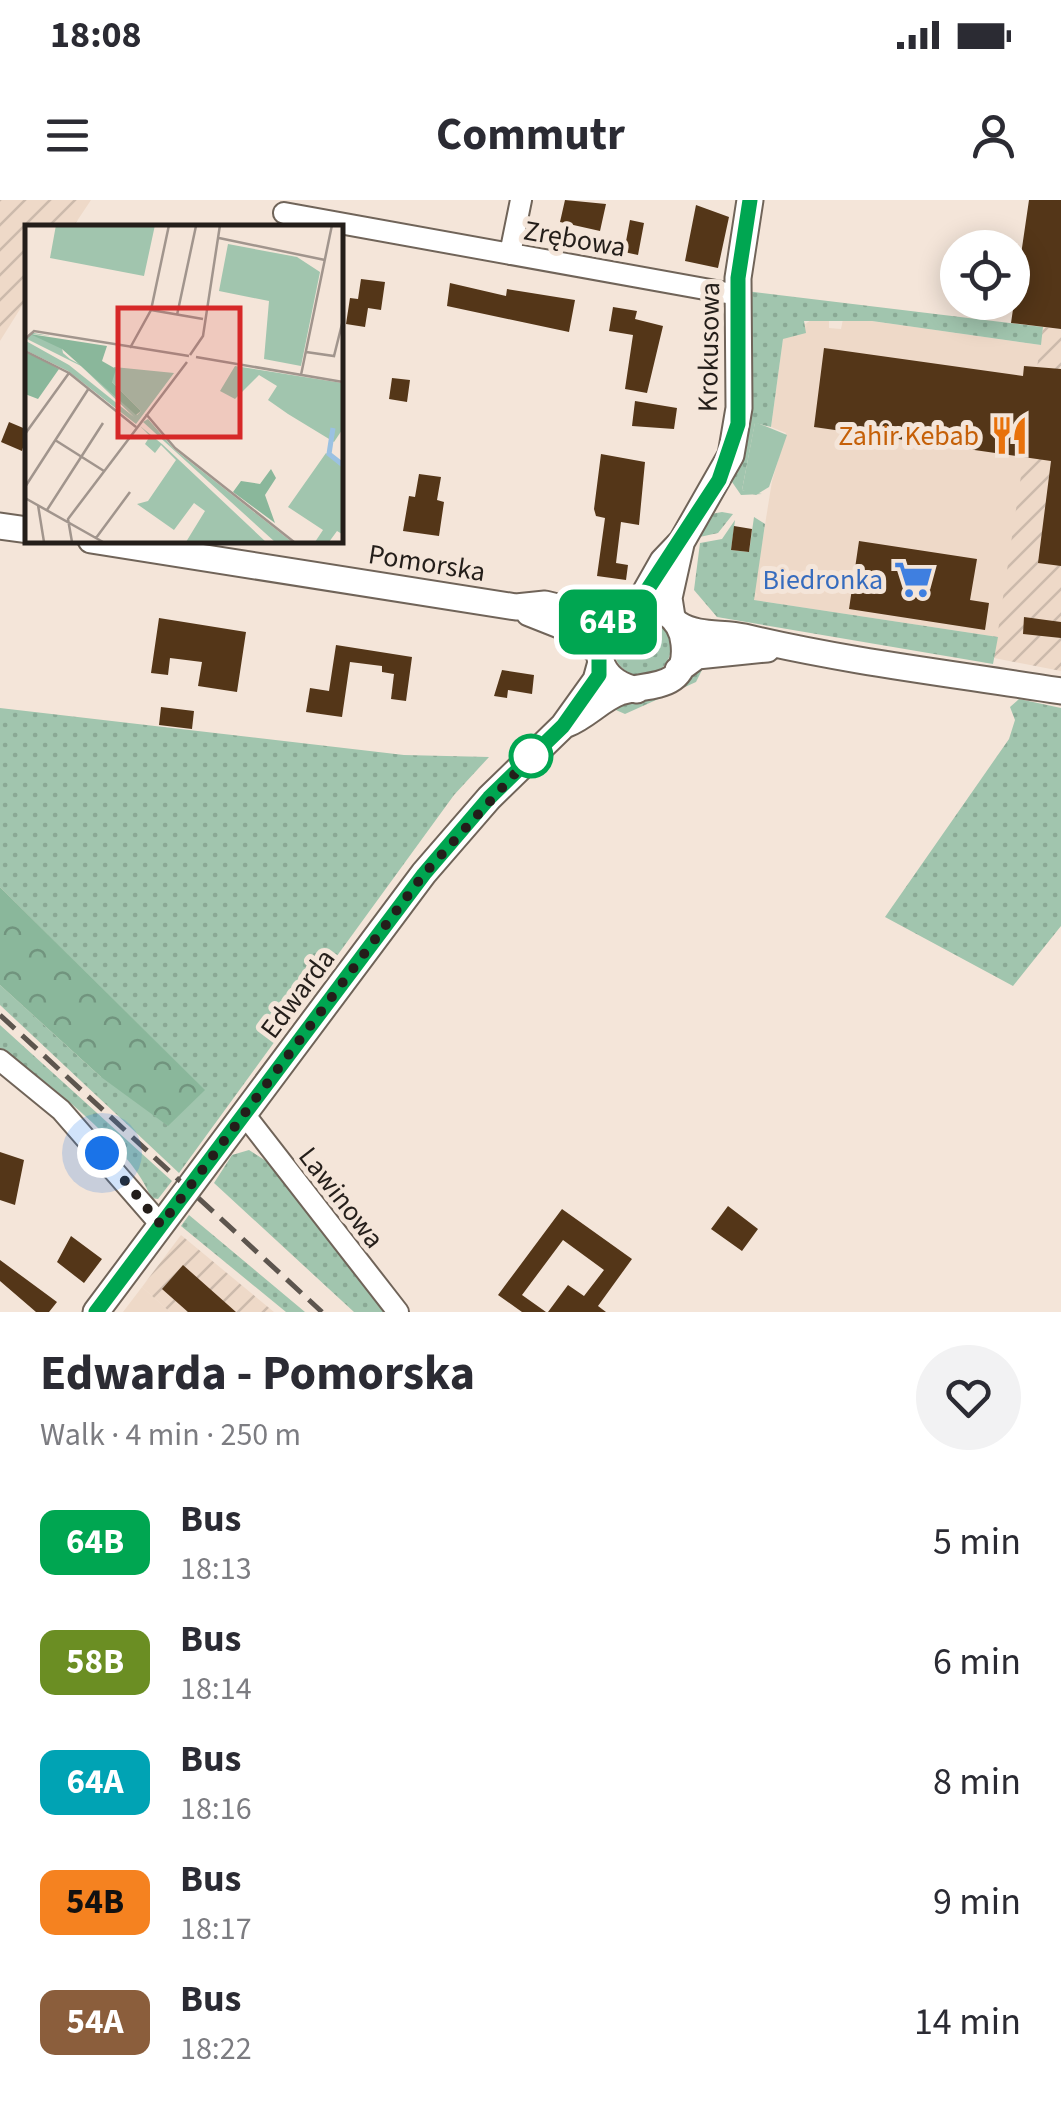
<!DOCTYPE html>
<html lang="en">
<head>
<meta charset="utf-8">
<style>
  :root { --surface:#fff; --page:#f2f2f3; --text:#2b2b33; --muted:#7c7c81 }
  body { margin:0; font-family:"Source Sans 3",sans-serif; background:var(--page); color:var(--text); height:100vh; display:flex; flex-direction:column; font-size:38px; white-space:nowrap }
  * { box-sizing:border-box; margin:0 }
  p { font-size:32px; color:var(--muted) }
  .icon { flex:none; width:55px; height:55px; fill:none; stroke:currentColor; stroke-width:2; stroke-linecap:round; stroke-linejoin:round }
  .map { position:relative; height:1112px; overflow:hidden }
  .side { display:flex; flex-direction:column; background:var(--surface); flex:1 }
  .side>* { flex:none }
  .badge { padding:0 20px; border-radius:15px; font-size:35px; line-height:65px }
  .tools { position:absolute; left:940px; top:30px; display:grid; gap:20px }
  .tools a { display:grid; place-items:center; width:90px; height:90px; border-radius:50%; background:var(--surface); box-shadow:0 5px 25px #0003; font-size:50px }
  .you { position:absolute; width:50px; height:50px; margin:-25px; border:8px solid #fff; border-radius:50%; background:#1a73e8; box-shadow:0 0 0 15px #1a73e833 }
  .map>.badge { position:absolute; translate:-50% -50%; box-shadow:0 0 0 5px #fff }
  .round { display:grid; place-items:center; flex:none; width:105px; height:105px; border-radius:52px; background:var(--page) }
  .summary { display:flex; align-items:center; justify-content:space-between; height:170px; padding:0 40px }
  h1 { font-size:48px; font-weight:700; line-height:75px }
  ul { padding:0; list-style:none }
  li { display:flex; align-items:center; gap:30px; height:120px; padding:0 40px }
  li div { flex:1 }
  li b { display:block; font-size:38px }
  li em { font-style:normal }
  li .badge { min-width:110px; font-weight:700; text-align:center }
  .status { display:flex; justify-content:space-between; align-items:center; height:70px; padding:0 50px; background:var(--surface); direction:ltr }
  .status svg { height:28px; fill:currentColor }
  header { display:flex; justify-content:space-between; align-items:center; height:130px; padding:0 40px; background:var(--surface); font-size:45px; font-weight:700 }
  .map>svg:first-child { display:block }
</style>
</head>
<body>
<div class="status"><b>18:08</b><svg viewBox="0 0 49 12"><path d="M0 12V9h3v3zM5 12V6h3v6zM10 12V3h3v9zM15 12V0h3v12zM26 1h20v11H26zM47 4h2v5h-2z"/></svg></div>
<header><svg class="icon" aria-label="menu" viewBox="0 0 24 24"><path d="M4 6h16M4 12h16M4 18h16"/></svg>Commutr<svg class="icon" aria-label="person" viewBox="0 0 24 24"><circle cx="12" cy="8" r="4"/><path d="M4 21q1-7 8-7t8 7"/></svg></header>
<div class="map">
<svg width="1061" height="1112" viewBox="0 0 1061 1112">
  <defs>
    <pattern id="industrial-furrows" width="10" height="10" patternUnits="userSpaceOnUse" patternTransform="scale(2.5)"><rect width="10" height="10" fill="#eed9c8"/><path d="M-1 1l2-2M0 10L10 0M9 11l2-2" fill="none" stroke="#ccbaab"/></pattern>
    <pattern id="grass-dots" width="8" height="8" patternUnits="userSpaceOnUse" patternTransform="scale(2.5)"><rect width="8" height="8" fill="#a1c5ae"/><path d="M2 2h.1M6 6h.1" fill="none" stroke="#8aa995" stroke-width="1.8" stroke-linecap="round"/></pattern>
    <pattern id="forest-crowns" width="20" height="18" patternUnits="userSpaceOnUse" patternTransform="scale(2.5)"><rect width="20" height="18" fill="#8ab79b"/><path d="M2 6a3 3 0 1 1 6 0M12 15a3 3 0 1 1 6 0" fill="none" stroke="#71947e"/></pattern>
  </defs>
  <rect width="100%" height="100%" fill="#f4e5d9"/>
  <!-- built -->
  <path fill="#eed9c8" d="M814 118H829V128L841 129 843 119 872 121 1041 145 998 437 753 400 772 281 786 233 771 227 783 139Z
    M142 1087 170 1112H123Z"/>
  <!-- industrial -->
  <path fill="url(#industrial-furrows)" d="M0 0H91L73 27 28 28 27 98 0 141Z
    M1043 127 1061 129V471L994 458Z
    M181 1035 274 1112H170L142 1087Z"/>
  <!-- grass -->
  <path fill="url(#grass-dots)" d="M746 91 1043 127 1041 145 872 121H804L806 133 783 139 771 227 755 223 742 290 762 294 741 295 732 282Z
    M722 312 733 314 718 333 695 338 711 314Z
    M754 317 765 324 754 400 998 437 993 464 717 417 694 390 700 343 722 339 735 320 731 350 749 352Z
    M613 447a29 29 0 1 1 58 0a29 29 0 1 1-58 0Z
    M706 462 696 482 625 514 609 507Z
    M1019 499 1061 508V726L1013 786 885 717 1009 539 1015 520 1010 507Z
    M0 508 404 555 489 557 454 595 179 973 0 805V785L101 877 204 890 0 687Z
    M0 825 172 981 158 999 151 998C134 949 45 880 0 848Z
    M249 950 274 966 387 1112H354L214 983 232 955Z
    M189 1015 305 1112H286L181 1026Z"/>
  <!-- forest -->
  <path fill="url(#forest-crowns)" d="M0 687 205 890 168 926 101 877 0 785Z"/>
  <!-- garden -->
  <path fill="#a1c5ae" d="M755 222 787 235 769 287 756 295 742 290Z"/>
  <!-- building -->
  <path fill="#543618" d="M565 0 606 4 600 31 560 22Z
    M1029 0H1061V129L1011 123Z
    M696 5 729 17 718 68 685 61Z
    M630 20 644 23 638 55 624 52Z
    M361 79 385 82 381 110 368 108 365 127 346 124 350 98 358 99Z
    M450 83 506 96 507 89 575 100 569 132 447 106Z
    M613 107 637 111 635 119 663 126 647 193 625 189 633 135 609 131Z
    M824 148 1023 176 1024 166 1061 169V366L1038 363 1051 261 814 227Z
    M392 178 410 180 407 202 389 199Z
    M635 201 677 208 674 229 632 226Z
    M9 222 28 230 22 251 1 242Z
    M601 254 645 262 639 325 621 322 616 363 628 365 626 380 597 376 605 318 596 316 594 309Z
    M419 274 441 277 437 300 444 302 439 336 403 331 409 296 415 297Z
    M734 326 752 329 749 352 731 350Z
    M859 341 977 359 970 400 989 403 985 430 849 409Z
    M1024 417 1061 422V438L1023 434Z
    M159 418 246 432 237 492 198 486 202 462 170 458 168 475 151 473Z
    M336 445 412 457 406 501 391 499 394 474 382 472V466L350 462 342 517 306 512 310 488 329 491Z
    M502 470 534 475 532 494 508 490 507 498 494 496Z
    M161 507 194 511 192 529 159 525Z
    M0 952 24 960 15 1005 0 1000Z
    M728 1006 758 1029 742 1051 711 1029Z
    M562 1009 632 1059 598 1106 606 1112H548L568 1085 584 1096 604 1070 563 1040 522 1095 546 1112H522L498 1095Z
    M71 1036 102 1059 84 1083 57 1062Z
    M0 1060 57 1102 49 1112H36L0 1081Z
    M183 1065 236 1112H188L162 1089Z"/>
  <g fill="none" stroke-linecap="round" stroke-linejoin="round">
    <defs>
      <path id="minor" d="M284 13 738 95
        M510 54 521 0
        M0 860 61 910 161 1025
        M244 914 398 1112"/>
      <path id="tertiary" d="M0 326 28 330
        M91 340 516 407 545 404 595 416 619 411
        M627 407 642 398 663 361 682 341 731 255 739 208 738 78 750 0
        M529 413 577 432 599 453
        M672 417 669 398 681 344
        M678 424C698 437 722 432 744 437 848 462 955 474 1061 491
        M678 470 697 456 767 449
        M567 524C587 516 601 499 620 492 647 483 689 492 684 444 683 431 676 419 665 412 610 377 564 474 637 490
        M96 1112 424 673 489 598 563 526 596 480 601 462"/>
    </defs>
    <!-- minor casing -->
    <use href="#minor" stroke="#706459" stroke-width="24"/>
    <!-- tertiary casing -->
    <use href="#tertiary" stroke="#706459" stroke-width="29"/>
    <!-- minor -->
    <use href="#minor" stroke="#fff" stroke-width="20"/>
    <!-- tertiary -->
    <use href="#tertiary" stroke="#fff" stroke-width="25"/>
    <!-- rail -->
    <path stroke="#5d554e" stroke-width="5" stroke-dasharray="20 10" stroke-linecap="butt" d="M0 815 322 1112"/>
  </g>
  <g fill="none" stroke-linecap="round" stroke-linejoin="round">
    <defs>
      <path id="line" d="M96 1112 424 674 489 598 563 526 599 475V443L605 425 642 398 719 280 738 224V78L750 0"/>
    </defs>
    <!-- line casing -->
    <use href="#line" stroke="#fff" stroke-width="22"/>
    <!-- line -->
    <use href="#line" stroke="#00a651" stroke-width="15"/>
    <!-- walk -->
    <path stroke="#241e1a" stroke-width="10" stroke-dasharray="0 18" d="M102 953 161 1025 424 674 531 556"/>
  </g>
  <!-- icons -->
  <defs>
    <symbol id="restaurant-bare" viewBox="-9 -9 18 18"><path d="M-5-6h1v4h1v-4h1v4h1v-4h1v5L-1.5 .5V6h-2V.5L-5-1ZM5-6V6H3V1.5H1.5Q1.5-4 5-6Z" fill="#e8710a" stroke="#f4e5d9" stroke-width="2.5" paint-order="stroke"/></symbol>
    <symbol id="supermarket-bare" viewBox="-9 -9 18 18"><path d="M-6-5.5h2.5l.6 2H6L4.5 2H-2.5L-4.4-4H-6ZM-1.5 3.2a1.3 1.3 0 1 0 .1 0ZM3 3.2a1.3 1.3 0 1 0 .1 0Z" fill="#3f7fe0" stroke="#f4e5d9" stroke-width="2.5" paint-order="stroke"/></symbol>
  </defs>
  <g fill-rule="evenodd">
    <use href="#restaurant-bare" x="982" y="208" width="55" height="55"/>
    <use href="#supermarket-bare" x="886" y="352" width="55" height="55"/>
  </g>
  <!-- markers -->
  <circle fill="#fff" stroke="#00a651" stroke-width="5" cx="531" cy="556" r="20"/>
  <g text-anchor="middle" stroke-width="10" stroke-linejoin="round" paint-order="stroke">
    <!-- street labels -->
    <g font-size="28" fill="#241e1a" stroke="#f4e5d9">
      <text transform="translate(575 38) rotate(10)" y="10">Zrębowa</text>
      <text transform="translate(708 147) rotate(-89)" y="10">Krokusowa</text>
      <text transform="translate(427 362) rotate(9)" y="10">Pomorska</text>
      <text transform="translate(297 793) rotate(-53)" y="10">Edwarda</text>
      <text transform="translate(342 997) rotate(52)" y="10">Lawinowa</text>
    </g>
    <!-- food labels -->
    <g font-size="28" fill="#c56008" stroke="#f4e5d9" text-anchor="end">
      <text x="979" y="245">Zahir Kebab</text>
    </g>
    <!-- shop labels -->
    <g font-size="28" fill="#366cbe" stroke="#f4e5d9" text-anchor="end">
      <text x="883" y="389">Biedronka</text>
    </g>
  </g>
  <!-- overview -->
  <g transform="translate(25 25)">
    <rect width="318" height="318" fill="#f4e5d9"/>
    <path d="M9 108 25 111 7 109 37 123 38 128 45 134 58 141 66 148 112 190 116 186 86 156 89 142 149 148 111 199 43 146 0 125 1 116 44 140 109 192 56 141 2 114 6 108ZM210 141 317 158V205L309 217 263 189 243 175 252 161 234 150 210 174 195 166ZM123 194 149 224 267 317H250L118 197ZM115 201 137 219 241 317H161L180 286 169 278 149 305 112 279 123 276 151 235 136 220 130 228 120 219 125 211ZM301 228 317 242V309L312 306 304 317H290L298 305 263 282Z" fill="#a1c5ae"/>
    <path d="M5 109 82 121 77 136 91 144 87 157 116 186 111 190 37 124ZM0 126 34 144 13 174 0 169ZM246 244 251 253 240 270 250 298 208 267 216 256 235 259Z" fill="#8ab79b"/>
    <path d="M31 0H130L119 51 25 33ZM203 19 272 32 295 47 276 141 239 134 244 76 194 66Z" fill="#a1c5ae"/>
    <path fill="none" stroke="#9bc1e2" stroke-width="5" d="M308 203 304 229 318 240"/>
    <path fill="none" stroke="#a1958d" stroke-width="2.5" d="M194 13 300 35M126 85 178 94M152 90 171 1M0 114 9 106 164 131M105 123 126 85 144 0M0 126 44 148 111 202M281 127 309 131 318 95M165 130 178 111 195 0M171 132 318 157M276 150 307 0M121 189 150 223 269 317M0 209 44 148M30 215 79 246M0 262 64 163M0 273 78 317M13 280 19 317M22 285 78 198M71 313 105 267M47 317 43 294 162 137"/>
    <path fill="#d62828" fill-opacity="0.15" stroke="#d62828" stroke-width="5" d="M93 83H215V212H93Z"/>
    <rect width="318" height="318" fill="none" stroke="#241e1a" stroke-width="5"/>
  </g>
</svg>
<div class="tools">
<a><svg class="icon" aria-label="locate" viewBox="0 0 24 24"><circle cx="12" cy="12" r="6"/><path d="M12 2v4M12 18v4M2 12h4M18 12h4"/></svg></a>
</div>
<div class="you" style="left:102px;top:953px"></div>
<b class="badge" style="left:608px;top:422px;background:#00a651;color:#fff">64B</b>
</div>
<section class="side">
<div class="summary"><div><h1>Edwarda - Pomorska</h1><p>Walk · 4 min · 250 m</p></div><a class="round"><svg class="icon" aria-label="heart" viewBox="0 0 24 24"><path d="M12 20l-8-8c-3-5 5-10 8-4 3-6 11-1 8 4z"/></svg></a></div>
<ul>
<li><span class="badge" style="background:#00a651;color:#fff">64B</span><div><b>Bus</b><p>18:13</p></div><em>5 min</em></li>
<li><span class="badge" style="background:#6b8e23;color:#fff">58B</span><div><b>Bus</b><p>18:14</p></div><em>6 min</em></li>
<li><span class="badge" style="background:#00a3b4;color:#fff">64A</span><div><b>Bus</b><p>18:16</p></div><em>8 min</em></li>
<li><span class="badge" style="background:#f58220;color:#111">54B</span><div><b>Bus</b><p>18:17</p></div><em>9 min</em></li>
<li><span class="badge" style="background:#8b5e3c;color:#fff">54A</span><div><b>Bus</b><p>18:22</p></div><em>14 min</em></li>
</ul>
</section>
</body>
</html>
